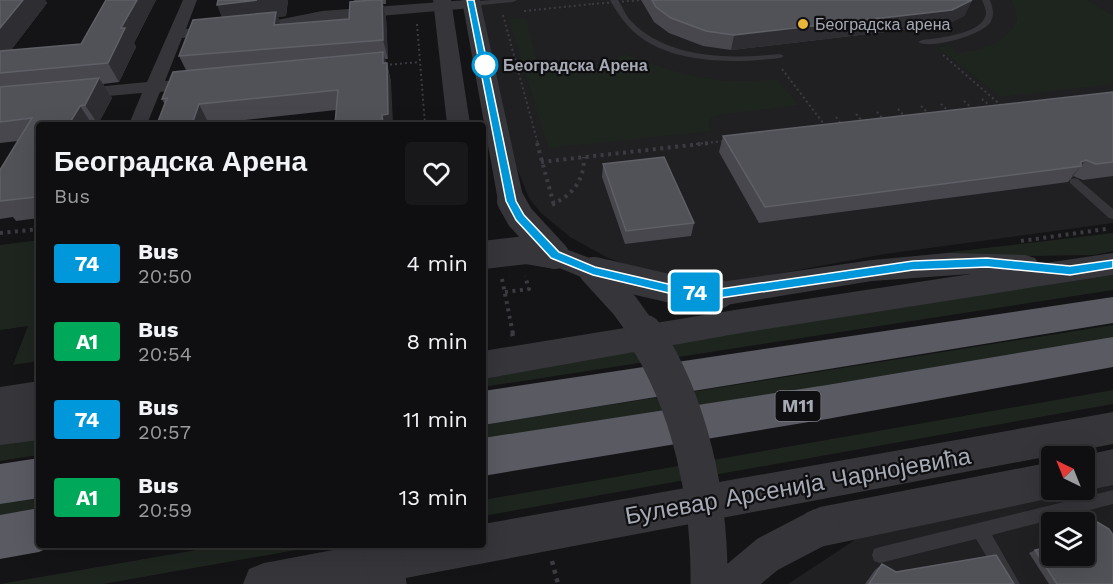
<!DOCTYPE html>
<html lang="en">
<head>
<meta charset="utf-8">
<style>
  :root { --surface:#0f0e10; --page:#181719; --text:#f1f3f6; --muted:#9b9c9f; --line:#2f2e30 }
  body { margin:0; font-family:"Work Sans",sans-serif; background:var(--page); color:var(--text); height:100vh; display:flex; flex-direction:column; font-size:22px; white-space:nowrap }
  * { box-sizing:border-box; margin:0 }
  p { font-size:20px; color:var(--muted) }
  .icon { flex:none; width:33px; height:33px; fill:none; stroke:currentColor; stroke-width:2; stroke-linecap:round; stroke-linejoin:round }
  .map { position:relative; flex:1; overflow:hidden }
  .drawer { position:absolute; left:36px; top:122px; width:450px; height:426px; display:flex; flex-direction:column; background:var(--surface); border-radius:6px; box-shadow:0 6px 24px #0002,0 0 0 2px var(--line) }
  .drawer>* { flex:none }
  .badge { padding:0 12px; border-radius:4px; font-size:21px; line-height:39px }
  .needle { width:39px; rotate:317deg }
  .tools { position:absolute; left:1041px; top:446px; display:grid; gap:12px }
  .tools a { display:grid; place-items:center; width:54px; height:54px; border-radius:6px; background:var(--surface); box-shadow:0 6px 24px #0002,0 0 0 2px var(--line); font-size:30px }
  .map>.badge { position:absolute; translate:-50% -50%; box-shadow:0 0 0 3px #fff }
  .round { display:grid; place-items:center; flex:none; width:63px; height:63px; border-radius:6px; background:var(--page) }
  .overview { display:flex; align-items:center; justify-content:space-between; height:102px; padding:0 18px }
  h1 { font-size:28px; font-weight:700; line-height:45px }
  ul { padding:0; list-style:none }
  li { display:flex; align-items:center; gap:18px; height:78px; padding:0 18px }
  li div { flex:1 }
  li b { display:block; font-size:22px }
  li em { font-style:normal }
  li .badge { min-width:66px; font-weight:700; text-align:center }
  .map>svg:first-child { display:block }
</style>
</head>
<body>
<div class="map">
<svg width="1113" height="584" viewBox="0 0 1113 584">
  <rect width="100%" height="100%" fill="#141315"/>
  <!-- built -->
  <path fill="#201f22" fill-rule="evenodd" d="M479 0H1113V223L885 254 733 282 687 279 646 272 608 258 570 237 541 213 529 198 516 166Z
    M1113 480V584H788L867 532 1070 489H1084ZM1052 522H1084V555H1052Z"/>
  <!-- green -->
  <path fill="#1e251f" d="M1011 0H1088L1113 16V84L1001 97 938 47 949 46 956 53C982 51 1004 44 1017 21L1016 10Z
    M509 19H526L539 67 608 62 625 54C681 75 715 86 776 79L799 105 718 115 710 118 708 123 712 131 548 148Z
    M1113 233V251L1094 255 900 258Z
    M39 240V282L36 290H39V361L13 365 28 326 0 330V245Z
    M1113 275V290L483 387V370Z
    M1113 325V342L483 446V425Z
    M1113 390V404L483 516V500Z
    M39 436V455L0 461V442Z
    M39 496V519L0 525V503Z
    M225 545H325L103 584H0Z"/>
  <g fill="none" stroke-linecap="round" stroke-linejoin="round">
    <!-- path-far2 -->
    <path stroke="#3b3c41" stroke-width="2" stroke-dasharray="2 3" stroke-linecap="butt" d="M524 11 592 4
      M503 15 538 144
      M417 24 425 124
      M943 55 1003 107
      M385 65 420 62
      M782 69 827 128
      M982 99 993 108
      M964 101 974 110
      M941 104 950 113
      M921 106 930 115
      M898 109 906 118
      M877 112 884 120
      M856 114 863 122
      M836 117 842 125
      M696 144 726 141"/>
    <!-- path-far1 -->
    <path stroke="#3b3c41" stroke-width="4" stroke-dasharray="3 4.5" stroke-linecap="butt" d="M537 143 554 205
      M541 162 709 143
      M552 205C573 194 584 181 584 157
      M0 233 39 229
      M1021 241 1106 229
      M502 279 513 334
      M505 292 529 289 525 276"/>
    <!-- path -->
    <path stroke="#3b3c41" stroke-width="4.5" stroke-dasharray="4 5" stroke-linecap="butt" d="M512 333 513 336
      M552 561 558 584"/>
    <!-- service -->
    <path fill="#35353a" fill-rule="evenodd" d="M491 0H517L513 2 472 6 468 4 472 2Z
      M610 0H618C622 6 625 14 630 20 668 60 730 59 780 54L784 56 780 58C730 64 656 65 623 20 618 14 614 7 610 0Z
      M982 0H990C993 8 995 15 990 23 981 35 930 50 918 42L922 40C938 38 983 34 986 14 986 9 984 5 982 0Z
      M1074 178 1078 179 1113 209V219L1109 218 1070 183V179Z
      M1113 490V504L992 535 1020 584H1003L976 539 880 563 874 561 872 555 874 549 880 547Z"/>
    <!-- minor -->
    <path fill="#35353a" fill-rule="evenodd" d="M183 0H197L186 29 272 21 322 11 467 0 477 1 479 4 472 8 322 21 272 31 182 38 165 81 204 79 207 83 204 87 198 88 160 92 147 124H129L142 93 74 99 68 98 65 94 68 90 74 89 147 82Z"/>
    <!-- tertiary -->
    <path fill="#35353a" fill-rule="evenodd" d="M433 0H451L470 124H447Z
      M462 0H480L524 201 520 207 511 210 502 207 498 201Z
      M555 245 603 263 608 271 603 279 593 282 545 262 541 255 545 248Z
      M949 253 1025 255 1035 258 1039 264 1113 253V275L741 333 483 379V351L741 309 971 274 872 281 720 306 709 302 705 294 709 286 720 282 872 260Z
      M39 381V440L0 445V387Z
      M1113 412V444L374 584H243L249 569 264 563 365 544H483V524Z
      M1113 449V485L1084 491 1079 489H1084V456H1082Z
      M1052 462V489H1067L1065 493 1052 498 820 547 806 541 800 527 806 513 820 507Z"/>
    <!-- trunk -->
    <path fill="#595a62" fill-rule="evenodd" d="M1113 297V323L483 425V391Z
      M1113 337V367L827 419 483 476V438L827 385Z
      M39 458V498L0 504V464Z
      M39 508V544L54 545 39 552 0 559V515Z"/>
    <!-- path-bridge -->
    <path stroke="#3b3c41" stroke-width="2" stroke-dasharray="2 3" stroke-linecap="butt" d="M592 4 642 0"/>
    <!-- tertiary-bridge-far1 -->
    <path stroke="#35353a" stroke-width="28" d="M511 201 520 217 555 255
      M483 255 526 250 555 255
      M593 271 625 306 645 334
      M594 271 681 291 720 294"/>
    <!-- tertiary-bridge -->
    <path stroke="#35353a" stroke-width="37" d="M644 333C691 405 710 499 709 584
      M381 544 388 584
      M732 584 768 554 820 527"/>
  </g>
  <!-- wall -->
  <path fill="#47474d" d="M0 0H45L47 3 11 50 81 44 106 0H156L134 43 136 47 119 82 103 84 112 98 98 124H39V218L16 221 13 217 0 219V170L18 141 0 143Z
    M218 0H288L286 16 278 17 281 25 349 19 354 2V0H386V4H383L386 18 388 59H385L386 63H387L391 82 336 110 209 124 165 105 162 99 186 70 179 56 222 17Z
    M641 0H972L964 16 945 25 731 50 703 46 669 33 654 22Z
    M1113 92V176L1083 180 1073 176 1068 182 759 223 719 152 723 136Z
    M603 164 694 223 691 236 625 244 602 177Z
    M1074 517H1089L1109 529 1113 535V584H1049L1029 553 1035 550 1052 547V555H1084V522H1066Z
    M882 564 896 572 1014 584H865L875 570Z"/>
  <!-- shaded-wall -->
  <path fill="#2e2e32" d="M23 0H45L47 3 6 57 0 69V28Z
    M137 0H156L134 43 136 47 119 82 108 63 121 28Z
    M257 0H288L286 16 278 17 283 31 224 23 217 5Z
    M382 0 386 18 388 59 383 40Z
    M972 1 964 16 945 25 731 50 734 35Z
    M383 52 391 82 393 124H383Z
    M99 78 112 98 98 124 85 105Z
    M199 104 209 124H192Z
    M80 106 92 124H69Z
    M1086 160 1073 176H1072L1081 166V162Z
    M39 191V201L36 197Z"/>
  <!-- building -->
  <path fill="#515258" stroke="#5f6067" stroke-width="1.5" d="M0 0H23L0 28Z
    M106 0H137L121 28H125L108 63 0 73V51L81 44Z
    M218 0H257L217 5Z
    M372 0H382L383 40 179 56 193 20 276 12 274 25 349 19 350 2Z
    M652 0H972L952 10 734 35 706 31 671 18 656 7Z
    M383 52V63H387L388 114 382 115 383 124H335L338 90 199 104 192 124H157L167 98 162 99 173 72Z
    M99 78 85 105 80 106 69 124H39V191L36 197 0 201V170L32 118 0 122V87Z
    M1113 92V162L1096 164 1086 160 1081 162V166L765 207 723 136Z
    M664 157 694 223 626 231 603 164Z
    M1074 517H1089L1109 529 1113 535V584H1057L1035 550 1052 547V555H1084V522H1069Z
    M996 555 1014 584H869L882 564 896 572Z"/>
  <!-- line -->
  <path fill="#0098da" stroke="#fff" stroke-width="1.5" d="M467 0H474L516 201 524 215 559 252 595 267 681 287 720 289 913 261 987 258 1070 266 1113 260V268L1070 275 987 267 913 270 720 298 681 296 593 275 551 258 516 220 506 201Z"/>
  <!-- markers -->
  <circle fill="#e8b638" stroke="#0f0e10" stroke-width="2" cx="803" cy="24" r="6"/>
  <circle fill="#fff" stroke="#0098da" stroke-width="3" cx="485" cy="65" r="12"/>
  <g text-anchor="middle" stroke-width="4.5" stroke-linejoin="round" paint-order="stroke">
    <!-- far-poi labels -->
    <g font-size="16" fill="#a6aab5" stroke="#0f0e10" text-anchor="start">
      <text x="815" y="30">Београдска арена</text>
    </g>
    <!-- far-stop labels -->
    <g font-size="16" font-weight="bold" fill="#a6aab5" stroke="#0f0e10" text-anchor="start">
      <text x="503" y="71">Београдска Арена</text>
    </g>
    <!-- shield labels -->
    <rect fill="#0f0e10" stroke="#797b84" stroke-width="1.5" x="775.5" y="391" width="45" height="30" rx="4.5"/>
    <g font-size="18" font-weight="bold" fill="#a6aab5">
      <text x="798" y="412">M11</text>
    </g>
    <!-- near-street labels -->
    <g font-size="24" fill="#a6aab5" stroke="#0f0e10">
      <text transform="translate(798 486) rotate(-10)" y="8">Булевар Арсенија Чарнојевића</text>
    </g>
  </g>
</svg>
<div class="tools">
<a><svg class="needle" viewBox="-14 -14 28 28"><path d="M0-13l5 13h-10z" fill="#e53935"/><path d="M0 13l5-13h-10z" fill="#9b9c9f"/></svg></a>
<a><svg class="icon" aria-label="layers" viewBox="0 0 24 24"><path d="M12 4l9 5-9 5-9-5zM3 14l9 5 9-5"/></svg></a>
</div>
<b class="badge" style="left:695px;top:292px;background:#0098da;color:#fff">74</b>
<section class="drawer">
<div class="overview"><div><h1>Београдска Арена</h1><p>Bus</p></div><a class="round"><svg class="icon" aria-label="heart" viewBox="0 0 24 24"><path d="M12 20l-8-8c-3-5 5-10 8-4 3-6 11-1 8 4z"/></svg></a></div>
<ul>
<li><span class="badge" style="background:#0098da;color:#fff">74</span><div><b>Bus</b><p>20:50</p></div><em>4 min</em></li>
<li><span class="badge" style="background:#00a859;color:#fff">A1</span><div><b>Bus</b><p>20:54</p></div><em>8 min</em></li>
<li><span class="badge" style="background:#0098da;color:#fff">74</span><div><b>Bus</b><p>20:57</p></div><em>11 min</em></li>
<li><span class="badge" style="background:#00a859;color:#fff">A1</span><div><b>Bus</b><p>20:59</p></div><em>13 min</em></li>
</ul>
</section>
</div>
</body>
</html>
